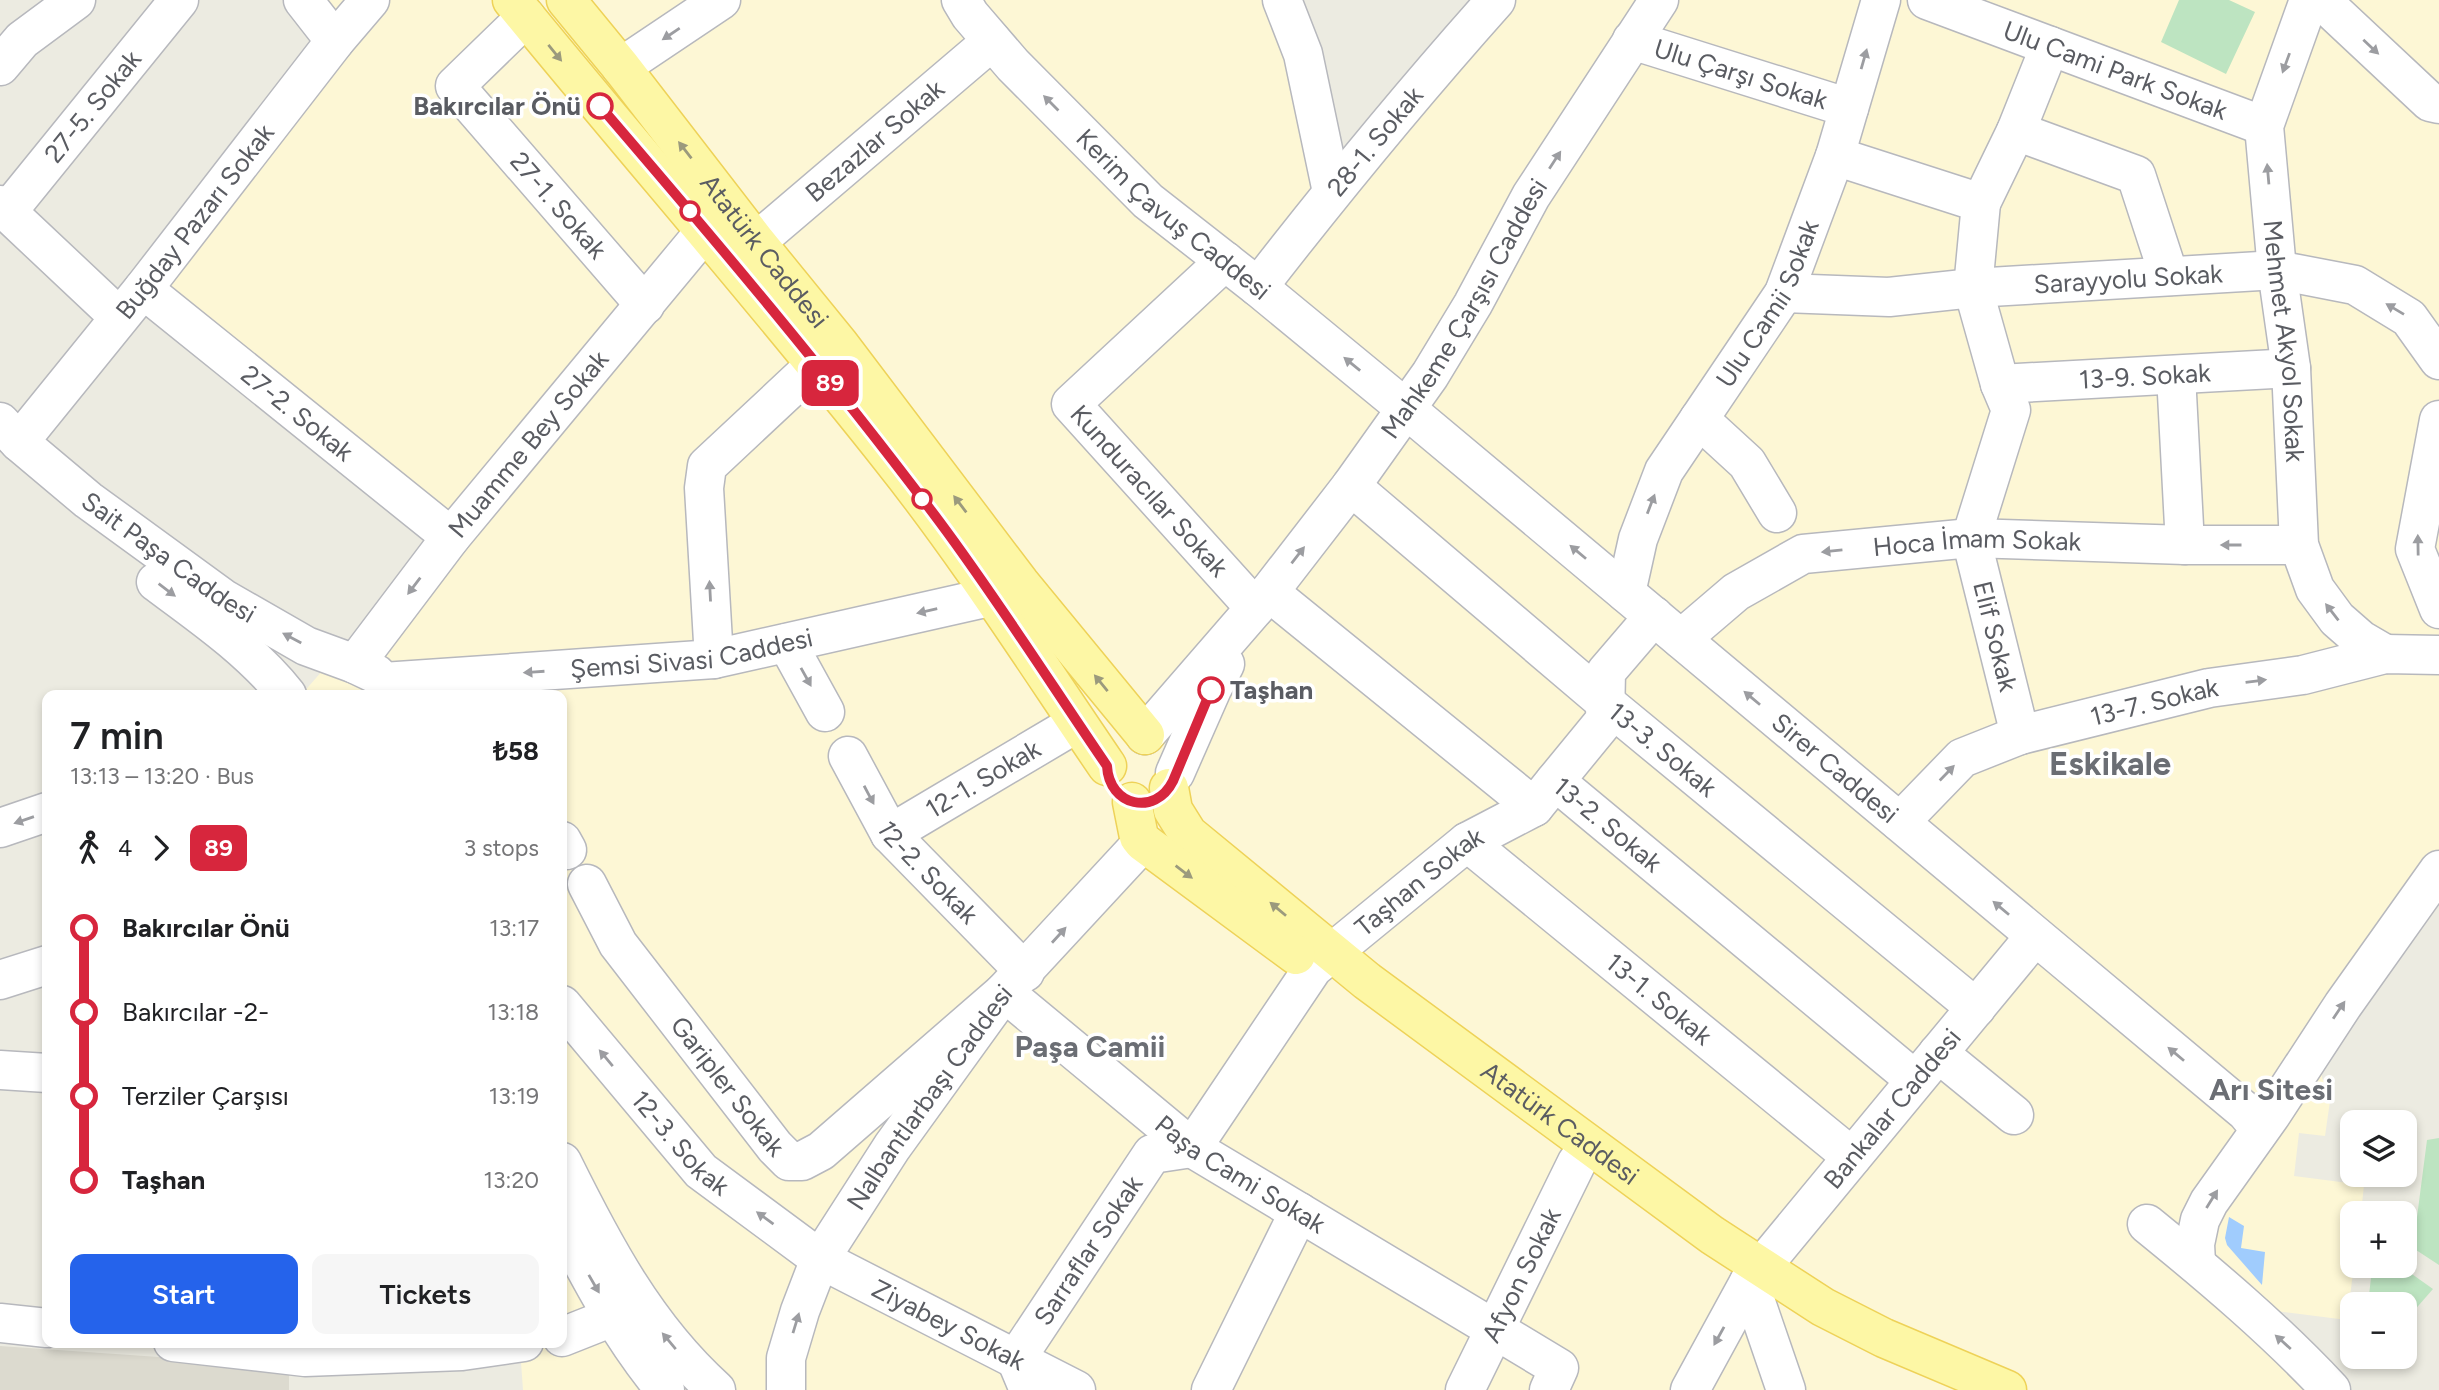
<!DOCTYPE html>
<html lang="en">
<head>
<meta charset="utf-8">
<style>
  :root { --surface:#fff; --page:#f6f6f6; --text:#202124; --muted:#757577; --accent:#2563eb }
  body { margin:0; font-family:Figtree,sans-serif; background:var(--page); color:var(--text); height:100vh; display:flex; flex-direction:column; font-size:26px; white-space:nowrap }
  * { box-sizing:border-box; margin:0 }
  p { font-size:23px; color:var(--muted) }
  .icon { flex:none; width:38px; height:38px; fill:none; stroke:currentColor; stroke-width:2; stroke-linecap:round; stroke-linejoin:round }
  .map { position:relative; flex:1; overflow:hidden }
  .sheet { position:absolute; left:42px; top:690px; width:525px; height:658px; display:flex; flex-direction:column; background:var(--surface); border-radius:14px; box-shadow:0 4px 10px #0003 }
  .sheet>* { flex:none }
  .badge { padding:0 14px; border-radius:10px; font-size:24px; line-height:46px }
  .tools { position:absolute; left:2340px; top:1110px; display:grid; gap:14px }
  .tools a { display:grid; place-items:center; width:77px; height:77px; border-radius:14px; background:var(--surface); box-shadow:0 4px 10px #0003; font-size:35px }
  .map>.badge { position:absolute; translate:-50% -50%; box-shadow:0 0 0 4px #fff }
  .legs { display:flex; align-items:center; gap:10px; height:77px; padding:0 28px; font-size:23px }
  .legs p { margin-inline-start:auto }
  .summary { display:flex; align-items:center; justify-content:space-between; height:119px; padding:0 28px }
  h1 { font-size:38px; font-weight:600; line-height:52px }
  .primary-button { display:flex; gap:14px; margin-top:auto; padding:14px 28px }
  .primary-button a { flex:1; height:80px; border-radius:14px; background:var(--accent); color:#fff; font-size:28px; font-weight:600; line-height:80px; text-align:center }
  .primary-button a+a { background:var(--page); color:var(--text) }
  ul { padding:0 28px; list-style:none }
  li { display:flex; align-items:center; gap:24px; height:84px; font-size:26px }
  li i { display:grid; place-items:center; width:10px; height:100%; margin:0 9px; background:currentColor }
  li i::after { content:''; width:18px; height:18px; margin:-9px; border:5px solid; border-radius:50%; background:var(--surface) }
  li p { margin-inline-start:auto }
  li:first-child i { background:linear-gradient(#0000 50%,currentColor 0) }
  li:last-child i { background:linear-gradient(currentColor 50%,#0000 0) }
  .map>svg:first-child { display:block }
</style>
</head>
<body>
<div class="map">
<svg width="2439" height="1390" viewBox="0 0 2439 1390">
  <rect width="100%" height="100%" fill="#ecebe1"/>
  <!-- commercial -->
  <path fill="#fdf7d5" d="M294 0H1293L1340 162 1484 0H2439V902L2322 1067V1078L2331 1094 2325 1136 2299 1133 2294 1176 2364 1185 2361 1213H2352V1265H2354L2347 1320 2276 1311 2338 1390H523L521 1362 478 1342H562V695H301L438 540 133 286 323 42Z"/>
  <!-- education -->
  <path fill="#dcdacf" d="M0 1346 289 1366V1390H0Z"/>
  <!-- green -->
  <path fill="#bde4c1" d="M2179 0H2229L2255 12 2226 74 2161 42Z
    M2439 1138V1265L2413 1248 2427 1140Z
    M2372 1269 2409 1272 2433 1289 2405 1321 2404 1304H2368Z"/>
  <!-- water -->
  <path fill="#a0ccfd" d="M2229 1217 2244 1226 2241 1248 2265 1252 2262 1285 2227 1245 2225 1238Z"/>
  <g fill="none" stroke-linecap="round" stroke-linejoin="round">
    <defs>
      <g id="minor">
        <path d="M303 0 335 41"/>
        <path id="s1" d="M961 0 970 15 1013 65 1148 201 1258 287 1405 408 2246 1112 2256 1124 2257 1134"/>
        <path d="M1282 0 1303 54 1332 192"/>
        <path id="s2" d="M1927 0 2264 126"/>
        <path id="s3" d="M2309 0 2264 126 2277 270 2291 368 2299 545 2315 589 2337 619 2361 640 2385 654"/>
        <path d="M2321 0 2430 102 2439 104"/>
        <path id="s4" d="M526 17 455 86 645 305"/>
        <path id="s5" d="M1632 40 1849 108"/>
        <path d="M0 66 22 40 76 0"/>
        <path d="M621 67 721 0"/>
        <path d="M2016 131 2136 175 2169 276"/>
        <path id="s6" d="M1835 156 1981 203 1973 288 2000 384 2011 410 1971 538 2020 735"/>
        <path d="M1981 203 2016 131 2050 46"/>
        <path d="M0 205 119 317"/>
        <path id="s7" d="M7 212 179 0"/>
        <path id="s8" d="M756 242 992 41"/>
        <path id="s9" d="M1225 261 1071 404 1255 608"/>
        <path id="s10" d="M1258 287C1334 189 1413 93 1496 0"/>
        <path id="s11" d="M143 289 451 537"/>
        <path id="s12" d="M1784 293 1889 297 1973 288 2277 270 2355 285 2409 318 2439 360"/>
        <path d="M2176 375 2185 545"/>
        <path id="s13" d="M2000 384 2291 368"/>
        <path d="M1699 419 1747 463 1777 513"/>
        <path d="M2439 420 2415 549 2439 609"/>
        <path id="s14" d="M0 422 19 442 88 500 224 599 306 646 355 664 376 674"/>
        <path id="s15" d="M19 442 143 289 335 41 370 0"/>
        <path id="s16" d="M1351 486 1606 703 1976 1008"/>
        <path d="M156 582C202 616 251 650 287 695"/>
        <path id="s17" d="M1269 592 1534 807 1555 781 1915 1080"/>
        <path id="s18" d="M1626 593 1638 539 1664 471 1784 293 1835 156 1881 0"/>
        <path id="s19" d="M1681 639 1736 592 1803 554 1971 538 2185 545H2299"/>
        <path d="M787 643 825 712"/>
        <path d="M714 659 704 488 707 466 815 365"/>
        <path id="s20" d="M355 664 451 537 706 230"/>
        <path id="s21" d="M383 682 714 659 994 596"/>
        <path id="s22" d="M1145 735 1269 592 1351 486 1430 375 1473 304 1531 196 1659 0"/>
        <path id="s23" d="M848 756 890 834 1025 972"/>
        <path d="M1175 773 1212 689 1225 664"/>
        <path d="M1555 781 1605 720 1606 672 1654 616"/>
        <path id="s24" d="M1900 822 1962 758 2020 735 2209 688 2303 675 2385 654 2439 655"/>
        <path d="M0 828 47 812"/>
        <path id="s25" d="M890 834 1077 723"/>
        <path d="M562 841 567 850"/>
        <path id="s26" d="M1467 842 1852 1157"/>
        <path id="s27" d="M587 884 618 944 775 1147 789 1161H802L821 1151 1004 992 1192 1148 1559 1368 1549 1390"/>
        <path d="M0 980 47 965"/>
        <path id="s28" d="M562 1005 701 1171 820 1259 1076 1390"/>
        <path d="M1938 1053 2014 1115"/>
        <path d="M0 1070 47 1073"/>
        <path d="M562 1162C603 1245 646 1327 716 1390"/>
        <path d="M562 1224C592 1282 623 1340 665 1390"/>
        <path d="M2147 1224C2211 1276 2275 1330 2331 1390"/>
        <path d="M2196 1263 2195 1244 2200 1220 2209 1202 2271 1115 2343 1005 2439 870"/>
        <path d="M1749 1282 1786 1390"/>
        <path d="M0 1323 47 1328"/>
        <path d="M562 1337 615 1316"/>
        <path d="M173 1342 305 1357 462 1351 524 1342"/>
        <path id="s29" d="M786 1390V1358L800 1311 820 1259 892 1147 1004 992 1143 842"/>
        <path id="s30" d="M1029 1390 1016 1359 1152 1154 1192 1148 1313 968 1467 842 1534 807"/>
        <path d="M1211 1390 1299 1212"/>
        <path id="s31" d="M1465 1390 1577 1162"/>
        <path id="s32" d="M1690 1390 1749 1282 2035 936"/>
      </g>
      <g id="major">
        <path d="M512 0C637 153 768 302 891 458 969 556 1036 662 1107 766"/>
        <path id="s33" d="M566 0 621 67 756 242 839 344 1020 583 1145 735"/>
        <path id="s34" d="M1169 788 1173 810 1188 834 1367 981 1712 1235 1823 1307 1884 1338 2007 1390"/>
        <path d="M1132 802 1139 837 1143 842 1296 955"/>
      </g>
    </defs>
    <!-- minor casing -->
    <use href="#minor" stroke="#b7b8bd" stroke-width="41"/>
    <!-- major casing -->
    <use href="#major" stroke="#eed258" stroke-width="41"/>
    <!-- minor -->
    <use href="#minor" stroke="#fff" stroke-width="38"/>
    <!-- major -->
    <use href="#major" stroke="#fdf7a5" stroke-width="38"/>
  </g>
  <!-- one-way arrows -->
  <defs><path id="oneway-solid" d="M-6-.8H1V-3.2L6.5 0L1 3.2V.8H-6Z" transform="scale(1.75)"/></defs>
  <g fill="#9c9da1">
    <use href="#oneway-solid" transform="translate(671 34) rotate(146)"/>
    <use href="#oneway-solid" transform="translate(2371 47) rotate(43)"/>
    <use href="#oneway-solid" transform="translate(1864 59) rotate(-74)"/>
    <use href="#oneway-solid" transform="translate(2286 63) rotate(110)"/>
    <use href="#oneway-solid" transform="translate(1051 103) rotate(-135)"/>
    <use href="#oneway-solid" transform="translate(1555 160) rotate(-57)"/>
    <use href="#oneway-solid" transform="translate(2268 174) rotate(-95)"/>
    <use href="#oneway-solid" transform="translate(2395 309) rotate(-149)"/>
    <use href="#oneway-solid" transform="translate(1352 364) rotate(-141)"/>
    <use href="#oneway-solid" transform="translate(1651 504) rotate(-69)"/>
    <use href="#oneway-solid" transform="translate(2231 545) rotate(180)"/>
    <use href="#oneway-solid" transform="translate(2418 545) rotate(-91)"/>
    <use href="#oneway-solid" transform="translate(1832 551) rotate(174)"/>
    <use href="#oneway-solid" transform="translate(1578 552) rotate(-140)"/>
    <use href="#oneway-solid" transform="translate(1298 555) rotate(-52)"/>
    <use href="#oneway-solid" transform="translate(414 586) rotate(127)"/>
    <use href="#oneway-solid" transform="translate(167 590) rotate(37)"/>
    <use href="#oneway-solid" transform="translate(710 591) rotate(-93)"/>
    <use href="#oneway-solid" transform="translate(927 611) rotate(167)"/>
    <use href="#oneway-solid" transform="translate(2332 612) rotate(-128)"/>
    <use href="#oneway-solid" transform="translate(292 638) rotate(-152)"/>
    <use href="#oneway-solid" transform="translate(534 672) rotate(176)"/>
    <use href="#oneway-solid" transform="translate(806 677) rotate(61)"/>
    <use href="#oneway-solid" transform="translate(2256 681) rotate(-7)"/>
    <use href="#oneway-solid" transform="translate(1752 698) rotate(-140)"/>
    <use href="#oneway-solid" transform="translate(1947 773) rotate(-46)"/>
    <use href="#oneway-solid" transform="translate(869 795) rotate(62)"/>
    <use href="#oneway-solid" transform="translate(24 820) rotate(161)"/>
    <use href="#oneway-solid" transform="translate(2001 908) rotate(-140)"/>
    <use href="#oneway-solid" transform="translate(1059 935) rotate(-48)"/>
    <use href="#oneway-solid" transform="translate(2339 1010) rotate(-56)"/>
    <use href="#oneway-solid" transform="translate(2176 1054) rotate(-140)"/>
    <use href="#oneway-solid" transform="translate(606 1058) rotate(-130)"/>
    <use href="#oneway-solid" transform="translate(2212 1199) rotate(-58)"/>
    <use href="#oneway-solid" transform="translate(765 1218) rotate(-144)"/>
    <use href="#oneway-solid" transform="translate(594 1284) rotate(60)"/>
    <use href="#oneway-solid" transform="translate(796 1323) rotate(-73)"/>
    <use href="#oneway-solid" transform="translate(1719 1336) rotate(119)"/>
    <use href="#oneway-solid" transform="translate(669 1341) rotate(-130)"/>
    <use href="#oneway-solid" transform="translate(2283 1342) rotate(-138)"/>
  </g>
  <g fill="#9b9a7d">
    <use href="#oneway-solid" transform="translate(555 53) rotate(51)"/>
    <use href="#oneway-solid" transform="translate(685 150) rotate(-128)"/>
    <use href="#oneway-solid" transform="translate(960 504) rotate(-127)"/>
    <use href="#oneway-solid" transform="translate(1101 683) rotate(-129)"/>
    <use href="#oneway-solid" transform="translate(1184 872) rotate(37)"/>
    <use href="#oneway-solid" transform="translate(1278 909) rotate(-140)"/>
  </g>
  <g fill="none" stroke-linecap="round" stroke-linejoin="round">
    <defs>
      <path id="line-1" d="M600 106C716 241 832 378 939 521 998 600 1051 684 1107 766 1109 806 1155 817 1173 781L1211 690"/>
    </defs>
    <!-- line-1 casing -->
    <use href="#line-1" stroke="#fff" stroke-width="16"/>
    <!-- line-1 -->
    <use href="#line-1" stroke="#d7263d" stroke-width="10"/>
  </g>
  <!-- markers -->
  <g fill="#fff" stroke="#d7263d" stroke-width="3.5">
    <circle cx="600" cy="106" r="12"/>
    <circle cx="690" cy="211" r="9"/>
    <circle cx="922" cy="499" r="9"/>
    <circle cx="1211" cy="690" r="12"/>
  </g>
  <g text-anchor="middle" stroke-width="7" stroke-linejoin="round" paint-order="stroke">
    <!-- street labels -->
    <g font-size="26" fill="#5a5c62" stroke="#fff">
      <text dy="9" stroke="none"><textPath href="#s2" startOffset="201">Ulu Cami Park Sokak</textPath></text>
      <text dy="9" stroke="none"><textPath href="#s5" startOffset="114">Ulu Çarşı Sokak</textPath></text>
      <text dy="9" stroke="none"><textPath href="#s7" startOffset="136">27-5. Sokak</textPath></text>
      <text dy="9" stroke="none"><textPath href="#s10" startOffset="187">28-1. Sokak</textPath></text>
      <text dy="9" stroke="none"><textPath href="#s8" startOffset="156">Bezazlar Sokak</textPath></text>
      <text dy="9" stroke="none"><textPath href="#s4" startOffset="257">27-1. Sokak</textPath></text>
      <text dy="9" stroke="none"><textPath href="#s1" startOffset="303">Kerim Çavuş Caddesi</textPath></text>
      <text dy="9" stroke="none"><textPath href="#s15" startOffset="282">Buğday Pazarı Sokak</textPath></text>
      <text dy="9" stroke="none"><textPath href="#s33" startOffset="320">Atatürk Caddesi</textPath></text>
      <text dy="9" stroke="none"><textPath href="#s12" startOffset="345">Sarayyolu Sokak</textPath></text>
      <text dy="9" stroke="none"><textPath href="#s18" startOffset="326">Ulu Camii Sokak</textPath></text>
      <text dy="9" stroke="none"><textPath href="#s22" startOffset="534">Mahkeme Çarşısı Caddesi</textPath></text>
      <text dy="9" stroke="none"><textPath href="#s3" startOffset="350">Mehmet Akyol Sokak</textPath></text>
      <text dy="9" stroke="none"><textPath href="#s13" startOffset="145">13-9. Sokak</textPath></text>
      <text dy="9" stroke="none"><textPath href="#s11" startOffset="198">27-2. Sokak</textPath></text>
      <text dy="9" stroke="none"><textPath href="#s20" startOffset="280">Muamme Bey Sokak</textPath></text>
      <text dy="9" stroke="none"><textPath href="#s9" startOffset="327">Kunduracılar Sokak</textPath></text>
      <text dy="9" stroke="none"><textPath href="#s19" startOffset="324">Hoca İmam Sokak</textPath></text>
      <text dy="9" stroke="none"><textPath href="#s14" startOffset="217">Sait Paşa Caddesi</textPath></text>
      <text dy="9" stroke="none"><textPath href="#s6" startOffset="602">Elif Sokak</textPath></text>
      <text dy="9" stroke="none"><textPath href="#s21" startOffset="310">Şemsi Sivasi Caddesi</textPath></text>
      <text dy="9" stroke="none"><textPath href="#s24" startOffset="290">13-7. Sokak</textPath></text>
      <text dy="9" stroke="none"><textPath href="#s16" startOffset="408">13-3. Sokak</textPath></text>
      <text dy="9" stroke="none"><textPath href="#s1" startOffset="1166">Sirer Caddesi</textPath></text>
      <text dy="9" stroke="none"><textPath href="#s25" startOffset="108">12-1. Sokak</textPath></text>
      <text dy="9" stroke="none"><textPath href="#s17" startOffset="443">13-2. Sokak</textPath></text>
      <text dy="9" stroke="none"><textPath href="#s23" startOffset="142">12-2. Sokak</textPath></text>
      <text dy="9" stroke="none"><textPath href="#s30" startOffset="674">Taşhan Sokak</textPath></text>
      <text dy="9" stroke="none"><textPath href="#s26" startOffset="248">13-1. Sokak</textPath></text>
      <text dy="9" stroke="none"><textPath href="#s27" startOffset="247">Garipler Sokak</textPath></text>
      <text dy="9" stroke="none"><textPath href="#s29" startOffset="332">Nalbantlarbaşı Caddesi</textPath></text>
      <text dy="9" stroke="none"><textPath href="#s32" startOffset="348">Bankalar Caddesi</textPath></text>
      <text dy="9" stroke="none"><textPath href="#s34" startOffset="522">Atatürk Caddesi</textPath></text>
      <text dy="9" stroke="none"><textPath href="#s28" startOffset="182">12-3. Sokak</textPath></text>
      <text dy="9" stroke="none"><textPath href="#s27" startOffset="920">Paşa Cami Sokak</textPath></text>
      <text dy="9" stroke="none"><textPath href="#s30" startOffset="164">Sarraflar Sokak</textPath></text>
      <text dy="9" stroke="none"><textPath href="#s31" startOffset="128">Afyon Sokak</textPath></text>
      <text dy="9" stroke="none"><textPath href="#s28" startOffset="509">Ziyabey Sokak</textPath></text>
    </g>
    <!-- stop labels -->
    <g font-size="26" font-weight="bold" fill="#5a5c62" stroke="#fff" text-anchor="end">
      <text x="581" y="115">Bakırcılar Önü</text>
      <text x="1230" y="699" text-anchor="start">Taşhan</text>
    </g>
    <!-- quarter labels -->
    <g font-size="30" font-weight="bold" fill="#6b6e74" stroke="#fff">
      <text x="1090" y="1057">Paşa Camii</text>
      <text x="2271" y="1100">Arı Sitesi</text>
    </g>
    <!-- district labels -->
    <g font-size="33" font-weight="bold" fill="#6b6e74" stroke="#fff">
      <text x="2110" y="775">Eskikale</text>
    </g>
  </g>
</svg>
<div class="tools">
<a><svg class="icon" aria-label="layers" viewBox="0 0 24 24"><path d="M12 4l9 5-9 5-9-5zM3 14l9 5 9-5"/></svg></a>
<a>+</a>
<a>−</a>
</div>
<b class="badge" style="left:830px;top:383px;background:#d7263d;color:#fff">89</b>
<section class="sheet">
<div class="summary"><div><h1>7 min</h1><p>13:13 – 13:20 · Bus</p></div><b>₺58</b></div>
<div class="legs"><svg class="icon" aria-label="walk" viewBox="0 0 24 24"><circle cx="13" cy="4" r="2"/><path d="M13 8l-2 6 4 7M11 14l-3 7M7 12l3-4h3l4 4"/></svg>4<svg class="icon" aria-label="forward" viewBox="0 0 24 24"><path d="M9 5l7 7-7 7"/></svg><b class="badge" style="background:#d7263d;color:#fff">89</b><p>3 stops</p></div>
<ul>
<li><i style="color:#d7263d"></i><b>Bakırcılar Önü</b><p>13:17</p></li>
<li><i style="color:#d7263d"></i><span>Bakırcılar -2-</span><p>13:18</p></li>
<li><i style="color:#d7263d"></i><span>Terziler Çarşısı</span><p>13:19</p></li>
<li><i style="color:#d7263d"></i><b>Taşhan</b><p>13:20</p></li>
</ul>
<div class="primary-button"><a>Start</a><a>Tickets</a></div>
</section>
</div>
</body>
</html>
